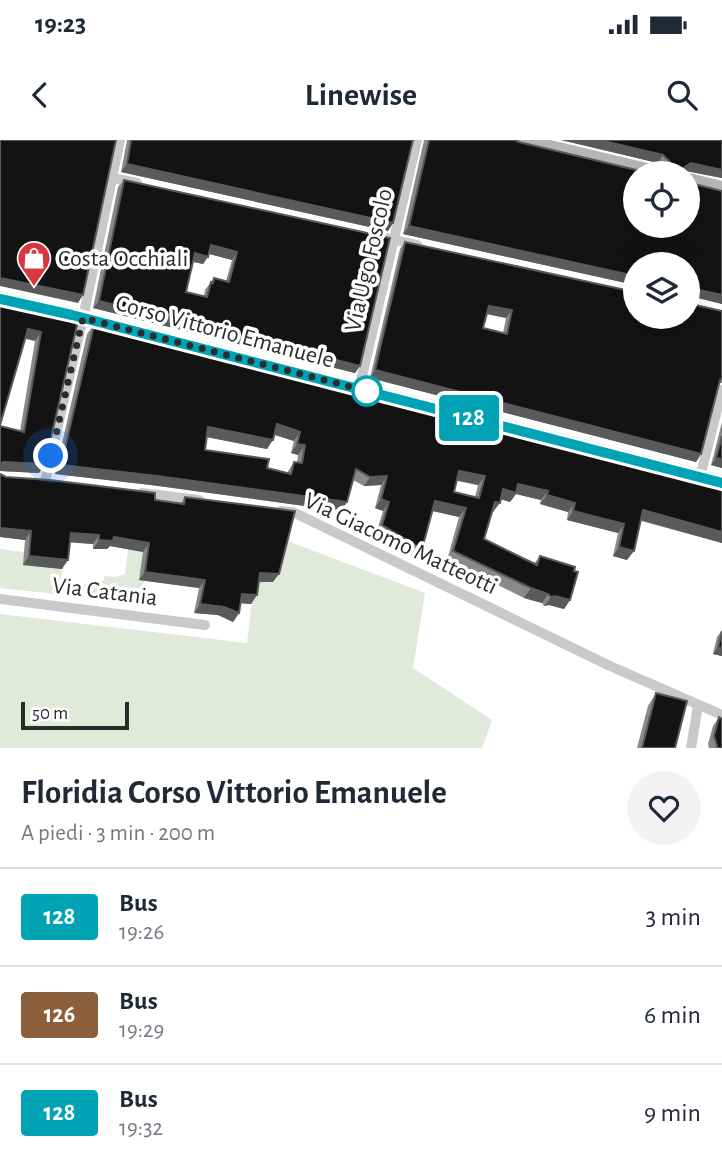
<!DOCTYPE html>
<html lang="it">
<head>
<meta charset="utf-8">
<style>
  :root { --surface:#fff; --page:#f2f2f3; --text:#1f2937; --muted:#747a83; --line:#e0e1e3 }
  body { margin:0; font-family:"Alegreya Sans",sans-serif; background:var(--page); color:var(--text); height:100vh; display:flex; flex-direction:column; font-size:26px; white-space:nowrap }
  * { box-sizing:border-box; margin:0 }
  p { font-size:23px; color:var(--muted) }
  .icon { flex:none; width:38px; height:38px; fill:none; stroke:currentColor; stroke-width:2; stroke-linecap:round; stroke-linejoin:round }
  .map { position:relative; height:608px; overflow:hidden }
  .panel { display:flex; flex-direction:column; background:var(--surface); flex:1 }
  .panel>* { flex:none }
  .badge { padding:0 14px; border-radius:5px; font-size:24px; line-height:46px }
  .buttons { position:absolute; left:623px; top:21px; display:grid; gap:14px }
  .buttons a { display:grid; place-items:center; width:77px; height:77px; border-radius:50%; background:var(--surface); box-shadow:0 7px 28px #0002; font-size:35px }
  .scale { position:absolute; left:21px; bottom:18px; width:108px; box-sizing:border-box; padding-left:7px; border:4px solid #2c2c2c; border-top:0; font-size:19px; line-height:24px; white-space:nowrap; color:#2c2c2c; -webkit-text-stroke:5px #fff; paint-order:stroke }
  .you { position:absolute; width:35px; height:35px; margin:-18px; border:5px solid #fff; border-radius:50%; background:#1a73e8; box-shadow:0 0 0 10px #1a73e833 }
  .map>.badge { position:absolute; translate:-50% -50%; box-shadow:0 0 0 4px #fff }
  .round { display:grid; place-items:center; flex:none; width:74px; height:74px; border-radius:37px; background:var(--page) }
  .overview { display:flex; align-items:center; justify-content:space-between; height:119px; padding:0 21px }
  h1 { font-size:33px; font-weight:700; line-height:52px }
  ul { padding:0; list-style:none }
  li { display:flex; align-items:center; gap:21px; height:98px; padding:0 21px; border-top:2px solid var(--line) }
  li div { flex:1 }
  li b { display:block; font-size:26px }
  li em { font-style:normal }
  li .badge { min-width:77px; font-weight:700; text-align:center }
  .status { display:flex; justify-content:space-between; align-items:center; height:49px; padding:0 35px; background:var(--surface); direction:ltr }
  .status svg { height:19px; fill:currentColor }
  header { display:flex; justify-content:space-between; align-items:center; height:91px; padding:0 21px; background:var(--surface); font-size:32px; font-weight:700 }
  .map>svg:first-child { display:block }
</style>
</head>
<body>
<div class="status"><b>19:23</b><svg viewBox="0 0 49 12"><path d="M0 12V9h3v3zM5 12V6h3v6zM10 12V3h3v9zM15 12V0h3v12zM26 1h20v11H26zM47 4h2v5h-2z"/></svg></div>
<header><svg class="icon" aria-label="back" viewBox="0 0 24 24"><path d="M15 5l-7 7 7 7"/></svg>Linewise<svg class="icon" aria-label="search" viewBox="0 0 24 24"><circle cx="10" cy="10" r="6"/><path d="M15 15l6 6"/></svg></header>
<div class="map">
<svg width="722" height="608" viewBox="0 0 722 608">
  <rect width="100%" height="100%" fill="#fff"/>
  <!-- green -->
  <path fill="#e1e9da" d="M130 395 145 397 144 441 141 463 0 448V409L24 412V425L62 429 61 446H74L104 440V436L115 437 125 434Z
    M285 400 425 453 413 528 492 580 482 608H0V474L247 503 254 442Z"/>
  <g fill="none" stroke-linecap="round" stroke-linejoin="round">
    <!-- minor -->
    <path stroke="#c9c9c9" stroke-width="10" d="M112 38 137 43
      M378 96 417 105
      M359 249 417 0
      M700 337 722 250
      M45 341 83 178 120 0
      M142 353 199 360
      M281 371 293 372 610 526 722 575
      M0 459 205 485
      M691 608 698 565"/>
    <!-- secondary -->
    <path stroke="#b6b6b6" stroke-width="16" d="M516 0 655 33
      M688 41 722 49
      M0 159 83 178 722 343"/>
  </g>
  <!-- wall -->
  <path fill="#898989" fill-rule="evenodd" d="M127 0H413L393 83 388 91 121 32Z
    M424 0H515L519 2 722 51V164L690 156 688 157V124H635V145L403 94Z
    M561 0H722V38L686 31 684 33H665V29L658 23Z
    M124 40 390 98 360 226 355 233 93 168 118 47ZM209 114 232 120 226 141 214 138 205 150 204 156 186 152 193 122 203 124Z
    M405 102 722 171V243H719L701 314 696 322 370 238 400 109ZM486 174 506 178 503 193 483 188Z
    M0 162 78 181 45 324 39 333 0 331V286L20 291 35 201Z
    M94 185 722 345V403L641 381 627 420 613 416 618 393 567 380 568 372 540 364 541 360 516 354 510 362 500 359 493 372H492L484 399 534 424 540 416 574 431 570 460 564 469 549 465 544 466 542 463 524 458 447 420 459 377 432 371 422 409 416 418 376 394 383 371 375 368 381 345 364 346 353 340 347 362 341 371 151 345 55 334 87 194ZM274 295 294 301 291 313 298 315 297 322H294L287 333 205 310 207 297 267 309ZM457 340 478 345 475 357 454 352Z
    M722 282V328L711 325Z
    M0 334 6 337 181 363 185 357 273 442H258L257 455 251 464 241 463 239 473 233 482 218 475 194 473 199 448 139 440 143 412 110 406 107 409H93V404L70 402 62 429 23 425 25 400 0 397Z
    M722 490V516L713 514 717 497Z
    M656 553 675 608H637L648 566Z
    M719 577 722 608H709L708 604 713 586Z"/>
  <!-- shaded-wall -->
  <path fill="#5a5a5a" d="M561 0H599L663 15 658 23Z
    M691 23 722 30V38L686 31 682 33 685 27Z
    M127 24 393 83 388 91 121 32Z
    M409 86 635 136V145L403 94Z
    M211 105 237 112 232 120 206 113Z
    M195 113 208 117 203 124 190 121Z
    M0 138 83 155 78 163 0 146Z
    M695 149 722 155V164L690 156 688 157V151Z
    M99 161 360 226 355 233 93 168Z
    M489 166 512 170 506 178 483 173Z
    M28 189 41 192 35 201 22 198Z
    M375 230 701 314 696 322 370 238Z
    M277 284 300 292 294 301 270 293Z
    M208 287 273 300 267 309 201 296Z
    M297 304 305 305 298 315 291 313Z
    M716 318 722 319V328L711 325Z
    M3 322 45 324 39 333 0 331V325Z
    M61 325 157 336 347 362 341 371 151 345 55 334Z
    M459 331 485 336 478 345 453 340Z
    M387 336 381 345 364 346 370 337Z
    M518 344 548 351 541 360 516 354 510 362 497 358 503 349Z
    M547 355 575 363 568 372 540 364Z
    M381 359 389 362 383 371 375 368Z
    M435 361 466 368 459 377 429 370Z
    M495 362 500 363 493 372 489 371Z
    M643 370 722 392V403L637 379Z
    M573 371 624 384 618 393 567 380Z
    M0 388 31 391 25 400 0 397Z
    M71 393 99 395 93 404 65 402Z
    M114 397 149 403 143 412 110 406 107 409H93L99 400Z
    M619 407 634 411 627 420 613 416Z
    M29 416 68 420 62 429 23 425Z
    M145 432 205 440 199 448 139 440Z
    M260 433 279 434 273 442H254Z
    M531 448 548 454 542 463 524 458Z
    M242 454 257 455 251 464 236 463Z
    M555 456 570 460 564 469 549 465 544 466 551 457Z
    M200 464 224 467 239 473 233 482 218 475 194 473Z
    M718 507 722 508V516L713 514Z"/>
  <!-- building -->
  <path fill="#131313" stroke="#5a5a5a" stroke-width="2" fill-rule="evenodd" d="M0 0H116L83 155 0 138Z
    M131 0H413L393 83 127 24Z
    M429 0H515L519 2 649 33H635V86H688V42L690 43 722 51V155L695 149 688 151V124H635V136L409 86Z
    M599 0H722V30L691 23 685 27 683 32 684 33H666L670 28V22L663 15Z
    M124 40 390 98 360 226 99 161ZM211 105 237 112 229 142 214 138 213 143 211 142 207 157 186 152 195 113 208 117Z
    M405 102 635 152V177H688V161L691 164 722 171V238L720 240 701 314 375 230ZM489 166 512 170 507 194 483 188Z
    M0 162 78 181 45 324 3 322 0 325V286L24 292 41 192 28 189 0 285Z
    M94 185 176 203 722 345V392L643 370 634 411 619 407 624 384 573 371 575 363 547 355 548 351 518 344 516 353 503 349 500 363 495 362 484 399 537 425 540 416 575 427 574 431 578 432 570 460 555 456 551 457 548 454 531 448 453 411 466 368 435 361 422 409 382 385 389 362 381 359 387 336 370 337 356 329 347 362 157 336 61 325ZM277 284 300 292 297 304 305 305 302 323 294 322 291 334 267 328 269 319 205 310 208 287 273 300ZM459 331 485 336 479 358 454 352Z
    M722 296V319L716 318Z
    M0 334 6 337 50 340 155 353V360L184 364 185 357 295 371 279 434 260 433 257 455 242 454 239 473 224 467 200 464 205 440 145 432 149 403 114 397 113 401 99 400V395L71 393 68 420 29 416 31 391 0 388Z
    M722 491V508L718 507Z
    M656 553 687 561 675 608H642Z
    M719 577 722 579V608H717V606L714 596Z"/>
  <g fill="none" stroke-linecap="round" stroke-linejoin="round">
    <defs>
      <path id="line" d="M0 159 72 175 722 343"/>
    </defs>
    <!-- line casing -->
    <use href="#line" stroke="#fff" stroke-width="16"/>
    <!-- line -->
    <use href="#line" stroke="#00a3b4" stroke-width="10"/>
    <!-- walk -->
    <path stroke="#2c2c2c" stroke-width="7" stroke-dasharray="0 12.6" d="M51 316 83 178 367 251"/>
  </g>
  <!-- icons -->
  <defs>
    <symbol id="shop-pin" viewBox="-11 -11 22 30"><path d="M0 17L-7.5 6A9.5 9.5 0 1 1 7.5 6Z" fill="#da363f" stroke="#fff"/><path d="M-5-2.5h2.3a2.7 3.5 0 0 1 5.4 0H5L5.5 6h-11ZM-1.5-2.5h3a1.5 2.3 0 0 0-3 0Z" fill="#fff"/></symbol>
  </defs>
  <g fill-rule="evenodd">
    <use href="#shop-pin" x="15" y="99" width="38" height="52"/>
  </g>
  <!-- markers -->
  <circle fill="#fff" stroke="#00a3b4" stroke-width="3.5" cx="367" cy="251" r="14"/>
  <g text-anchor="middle" stroke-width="7" stroke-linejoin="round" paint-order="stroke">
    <!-- poi labels -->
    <g font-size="24" fill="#2c2c2c" stroke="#fff" text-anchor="start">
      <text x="58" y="126">Costa Occhiali</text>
    </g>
    <!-- street labels -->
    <g font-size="24" fill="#2c2c2c" stroke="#fff">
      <text transform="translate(368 120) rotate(-77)" y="8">Via Ugo Foscolo</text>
      <text transform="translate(225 191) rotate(15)" y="8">Corso Vittorio Emanuele</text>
      <text transform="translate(401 403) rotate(25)" y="8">Via Giacomo Matteotti</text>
      <text transform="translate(105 451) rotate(7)" y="8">Via Catania</text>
    </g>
  </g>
</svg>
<div class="buttons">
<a><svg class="icon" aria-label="locate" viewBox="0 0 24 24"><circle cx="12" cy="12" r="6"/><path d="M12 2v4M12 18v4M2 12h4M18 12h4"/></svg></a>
<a><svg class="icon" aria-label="layers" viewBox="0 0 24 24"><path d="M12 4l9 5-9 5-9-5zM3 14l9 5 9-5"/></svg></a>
</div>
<div class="scale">50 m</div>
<div class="you" style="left:51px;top:316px"></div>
<b class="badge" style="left:469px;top:278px;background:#00a3b4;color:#fff">128</b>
</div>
<section class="panel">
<div class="overview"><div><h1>Floridia Corso Vittorio Emanuele</h1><p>A piedi · 3 min · 200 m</p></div><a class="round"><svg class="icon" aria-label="heart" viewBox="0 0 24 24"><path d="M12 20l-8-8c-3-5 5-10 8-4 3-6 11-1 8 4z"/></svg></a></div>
<ul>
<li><span class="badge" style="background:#00a3b4;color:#fff">128</span><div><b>Bus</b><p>19:26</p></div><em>3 min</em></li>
<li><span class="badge" style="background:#8b5e3c;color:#fff">126</span><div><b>Bus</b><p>19:29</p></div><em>6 min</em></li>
<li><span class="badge" style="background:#00a3b4;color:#fff">128</span><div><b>Bus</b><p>19:32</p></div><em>9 min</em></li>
</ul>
</section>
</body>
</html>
